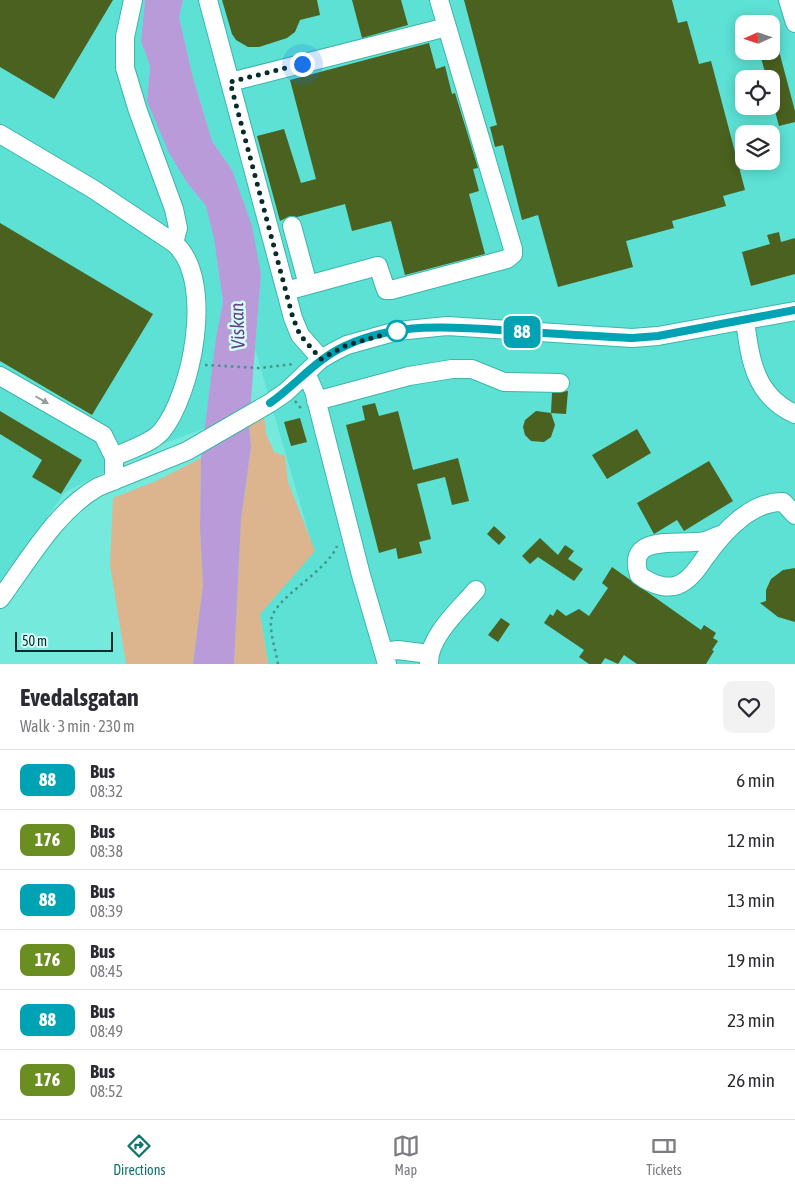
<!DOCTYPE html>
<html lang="en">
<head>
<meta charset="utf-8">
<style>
  :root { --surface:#fff; --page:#f2f2f3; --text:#2b2b33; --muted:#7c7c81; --line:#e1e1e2; --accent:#0f766e }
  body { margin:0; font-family:"Asap Condensed",sans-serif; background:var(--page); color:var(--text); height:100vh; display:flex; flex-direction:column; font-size:19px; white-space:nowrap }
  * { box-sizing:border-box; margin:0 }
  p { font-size:16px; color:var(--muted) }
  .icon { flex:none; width:28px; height:28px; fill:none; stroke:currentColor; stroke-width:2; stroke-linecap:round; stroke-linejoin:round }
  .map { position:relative; height:664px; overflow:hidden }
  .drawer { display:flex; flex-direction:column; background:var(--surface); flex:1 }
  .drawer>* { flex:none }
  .badge { padding:0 10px; border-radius:8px; font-size:18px; line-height:32px }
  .needle { width:32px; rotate:267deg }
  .fabs { position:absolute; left:735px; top:15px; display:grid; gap:10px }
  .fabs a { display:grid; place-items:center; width:45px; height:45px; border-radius:10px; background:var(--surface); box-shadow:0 2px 12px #0003; font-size:25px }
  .scale { position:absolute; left:15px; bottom:12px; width:98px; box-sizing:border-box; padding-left:5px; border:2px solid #062d2a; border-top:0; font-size:14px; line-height:18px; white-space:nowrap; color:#062d2a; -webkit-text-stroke:4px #d4fdf8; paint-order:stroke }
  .you { position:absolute; width:25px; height:25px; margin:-12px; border:4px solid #fff; border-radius:50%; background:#1a73e8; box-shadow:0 0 0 8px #1a73e833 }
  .map>.badge { position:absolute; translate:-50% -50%; box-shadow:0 0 0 2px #fff }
  .round { display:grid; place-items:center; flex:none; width:52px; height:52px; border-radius:10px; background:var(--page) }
  .headline { display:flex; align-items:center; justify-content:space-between; height:85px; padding:0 20px }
  h1 { font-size:24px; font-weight:700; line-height:38px }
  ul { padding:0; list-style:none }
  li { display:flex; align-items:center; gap:15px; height:60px; padding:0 20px; border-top:1px solid var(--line) }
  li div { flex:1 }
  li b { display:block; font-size:19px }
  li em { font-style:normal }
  li .badge { min-width:55px; font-weight:700; text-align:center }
  .tabs { display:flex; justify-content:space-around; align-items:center; height:70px; border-top:1px solid var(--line); background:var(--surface); font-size:14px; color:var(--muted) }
  .tabs a { display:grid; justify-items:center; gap:2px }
  .tabs .current { color:var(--accent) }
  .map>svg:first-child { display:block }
</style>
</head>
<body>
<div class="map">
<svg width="795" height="664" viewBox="0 0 795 664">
  <rect width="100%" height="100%" fill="#76e9dd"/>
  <!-- built -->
  <path fill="#5ce1d4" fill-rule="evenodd" d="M0 0H145L141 41 150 66 147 101 188 184 206 206 214 238 223 302 216 337 205 428 155 447 65 492 0 583Z
    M183 0H795V664H268L260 614 314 551 255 349 261 274 232 170 212 141 192 74 179 17ZM744 24H771V51H744ZM744 79H771V106H744ZM744 134H771V161H744Z"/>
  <!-- green -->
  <path fill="#dcb58e" d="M264 416 266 434 274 452 285 456 288 482 315 551 260 614 268 664H234L241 519 251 447 249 425Z
    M201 458 200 528 203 585 193 664H126L110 565 113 498 156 481Z"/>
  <!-- water -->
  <path fill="#b99bda" d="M145 0H183L179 17 192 74 212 141 232 170 252 226 261 274 249 424 251 447 241 519 234 664H193L203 585 200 528 201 458 216 337 223 302 214 239 206 206 188 184 169 153 147 101 150 66 141 41Z"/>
  <!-- building -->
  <path fill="#4a611f" d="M0 0H113L54 99 0 67Z
    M222 0H317L320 15 300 20 295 32 287 38 259 47H248L236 40 232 34Z
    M352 0H401L408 25 362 38Z
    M464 0H672L678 23 687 21 699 64 711 61 745 190 723 196 726 206 672 221 674 228 626 241 633 267 558 287 538 215 522 220 503 145 495 147 490 127 497 125Z
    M429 43 436 69 445 66 452 94 455 93 478 168 473 169 479 191 469 194 485 254 405 275 391 221 352 231 345 204 297 217 290 216 280 221 257 136 284 129 301 183 316 179 290 80Z
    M759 51H779L795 111V122L779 126 771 96V79H767Z
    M0 223 153 314 92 415 0 361Z
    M779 232 781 242 795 238V274L751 286 742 252 770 244 767 235Z
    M568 391 566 414 551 413 555 425 551 437 544 442 531 441 525 435 523 427 525 420 536 411 551 413 552 393Z
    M375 403 379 416 398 411 413 470 458 458 469 501 452 505 445 477 417 484 431 539 419 542 422 553 398 559 396 548 379 553 346 425 365 420 362 406Z
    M0 411 82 460 61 494 32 477 42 460 0 434Z
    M300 418 307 442 291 446 284 422Z
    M637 429 651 453 607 479 592 455Z
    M709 461 733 501 684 531 677 520 654 534 637 503Z
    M494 526 506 537 499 545 487 534Z
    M540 538 558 555 565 545 574 551 568 559 583 569 574 581 538 557 530 564 522 556Z
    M612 567 701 630 704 625 716 633 713 638 718 641 712 650 714 651 706 664H637L624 655 618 664 605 658 601 664H589L579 657 584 650 544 623 550 614 553 616 557 609 566 616 579 609 589 616 608 588 602 583Z
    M795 568V622L778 617 760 603 766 601V590L771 579 783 570Z
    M501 618 510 624 498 642 488 635Z"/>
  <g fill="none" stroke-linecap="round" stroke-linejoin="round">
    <defs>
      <path id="minor" d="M133 0 125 37V68L138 111 174 209 178 228 174 243
        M208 0 293 318 300 335 321 359
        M788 0 795 23
        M230 82 447 27
        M0 134 93 189 174 243C216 279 192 395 161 432 150 444 128 450 114 457V481
        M292 226 308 285
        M286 291 378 266 386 290H391L507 259 513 254V249L439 0
        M745 320C750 360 755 396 795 414
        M306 373 314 391 361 575 387 664
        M0 376 103 435 114 457
        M316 401 409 376 452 369H472L504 382 560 383
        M723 534C717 536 711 539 705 541 681 546 625 532 639 575 652 585 671 592 685 581 695 574 700 564 707 555 724 531 752 501 783 502L795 515
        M0 599C29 560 56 511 98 487L187 451 270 403 286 392 321 359 335 351 347 345 397 331 447 326 632 338 658 336 795 311
        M384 652 398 650 429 654
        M429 664C428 637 459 610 476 590"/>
    </defs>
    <!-- minor casing -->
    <use href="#minor" stroke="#3cb6ab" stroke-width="20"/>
    <!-- path -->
    <path stroke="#43938b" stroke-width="2.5" stroke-dasharray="2.5 4" stroke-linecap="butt" d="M205 365 259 368 294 364
      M295 401 303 411
      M278 664C276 651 270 635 271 621 273 598 326 573 337 546"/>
    <!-- minor -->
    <use href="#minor" stroke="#fff" stroke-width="18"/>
  </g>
  <!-- one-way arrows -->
  <defs><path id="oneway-solid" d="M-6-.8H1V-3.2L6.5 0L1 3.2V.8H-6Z" transform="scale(1.25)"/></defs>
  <use fill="#8fa09f" href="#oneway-solid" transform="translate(42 400) rotate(30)"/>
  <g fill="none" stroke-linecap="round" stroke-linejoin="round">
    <defs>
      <path id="line" d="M270 403C296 385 316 359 345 346 399 321 457 327 514 331 553 334 593 336 632 338L658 336 795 310"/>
    </defs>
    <!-- line casing -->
    <use href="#line" stroke="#fff" stroke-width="11"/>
    <!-- line -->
    <use href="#line" stroke="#00a3b4" stroke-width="8"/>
    <!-- walk -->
    <path stroke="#062d2a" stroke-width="5" stroke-dasharray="0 9" d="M302 64 230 82 293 318 300 335 321 359 347 345 397 331"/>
  </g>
  <!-- markers -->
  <circle fill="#fff" stroke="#00a3b4" stroke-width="2.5" cx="397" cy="331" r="10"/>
  <g text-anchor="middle" stroke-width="5" stroke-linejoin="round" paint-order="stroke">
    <!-- water labels -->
    <g font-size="19" font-style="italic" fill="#663e8a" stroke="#d4fdf8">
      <text transform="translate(237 326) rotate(-92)" y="7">Viskan</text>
    </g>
  </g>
</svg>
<div class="fabs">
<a><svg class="needle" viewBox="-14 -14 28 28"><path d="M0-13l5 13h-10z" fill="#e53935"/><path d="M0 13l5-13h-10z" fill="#7c7c81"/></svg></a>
<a><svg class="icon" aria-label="locate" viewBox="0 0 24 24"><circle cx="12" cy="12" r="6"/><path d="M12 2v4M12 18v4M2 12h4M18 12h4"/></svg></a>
<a><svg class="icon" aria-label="layers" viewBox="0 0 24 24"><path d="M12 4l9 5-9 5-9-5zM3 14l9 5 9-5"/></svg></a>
</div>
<div class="scale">50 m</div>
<div class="you" style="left:302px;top:64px"></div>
<b class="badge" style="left:522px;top:332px;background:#00a3b4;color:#fff">88</b>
</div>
<section class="drawer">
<div class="headline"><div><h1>Evedalsgatan</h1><p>Walk · 3 min · 230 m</p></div><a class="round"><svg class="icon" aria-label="heart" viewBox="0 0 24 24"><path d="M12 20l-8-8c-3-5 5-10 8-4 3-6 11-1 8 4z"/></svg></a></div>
<ul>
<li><span class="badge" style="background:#00a3b4;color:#fff">88</span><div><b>Bus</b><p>08:32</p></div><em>6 min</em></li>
<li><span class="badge" style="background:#6b8e23;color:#fff">176</span><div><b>Bus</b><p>08:38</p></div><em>12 min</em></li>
<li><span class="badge" style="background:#00a3b4;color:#fff">88</span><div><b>Bus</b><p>08:39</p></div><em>13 min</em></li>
<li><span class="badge" style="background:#6b8e23;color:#fff">176</span><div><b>Bus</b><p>08:45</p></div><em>19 min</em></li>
<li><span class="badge" style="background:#00a3b4;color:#fff">88</span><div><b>Bus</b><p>08:49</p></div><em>23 min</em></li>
<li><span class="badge" style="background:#6b8e23;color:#fff">176</span><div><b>Bus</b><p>08:52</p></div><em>26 min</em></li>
</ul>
</section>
<nav class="tabs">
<a class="current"><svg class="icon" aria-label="directions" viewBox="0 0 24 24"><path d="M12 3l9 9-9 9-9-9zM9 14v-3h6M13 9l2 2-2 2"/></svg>Directions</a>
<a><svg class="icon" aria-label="map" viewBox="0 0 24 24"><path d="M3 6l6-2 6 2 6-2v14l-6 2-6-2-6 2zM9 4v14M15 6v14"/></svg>Map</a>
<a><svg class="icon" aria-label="tickets" viewBox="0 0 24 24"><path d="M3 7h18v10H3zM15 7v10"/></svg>Tickets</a>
</nav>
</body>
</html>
